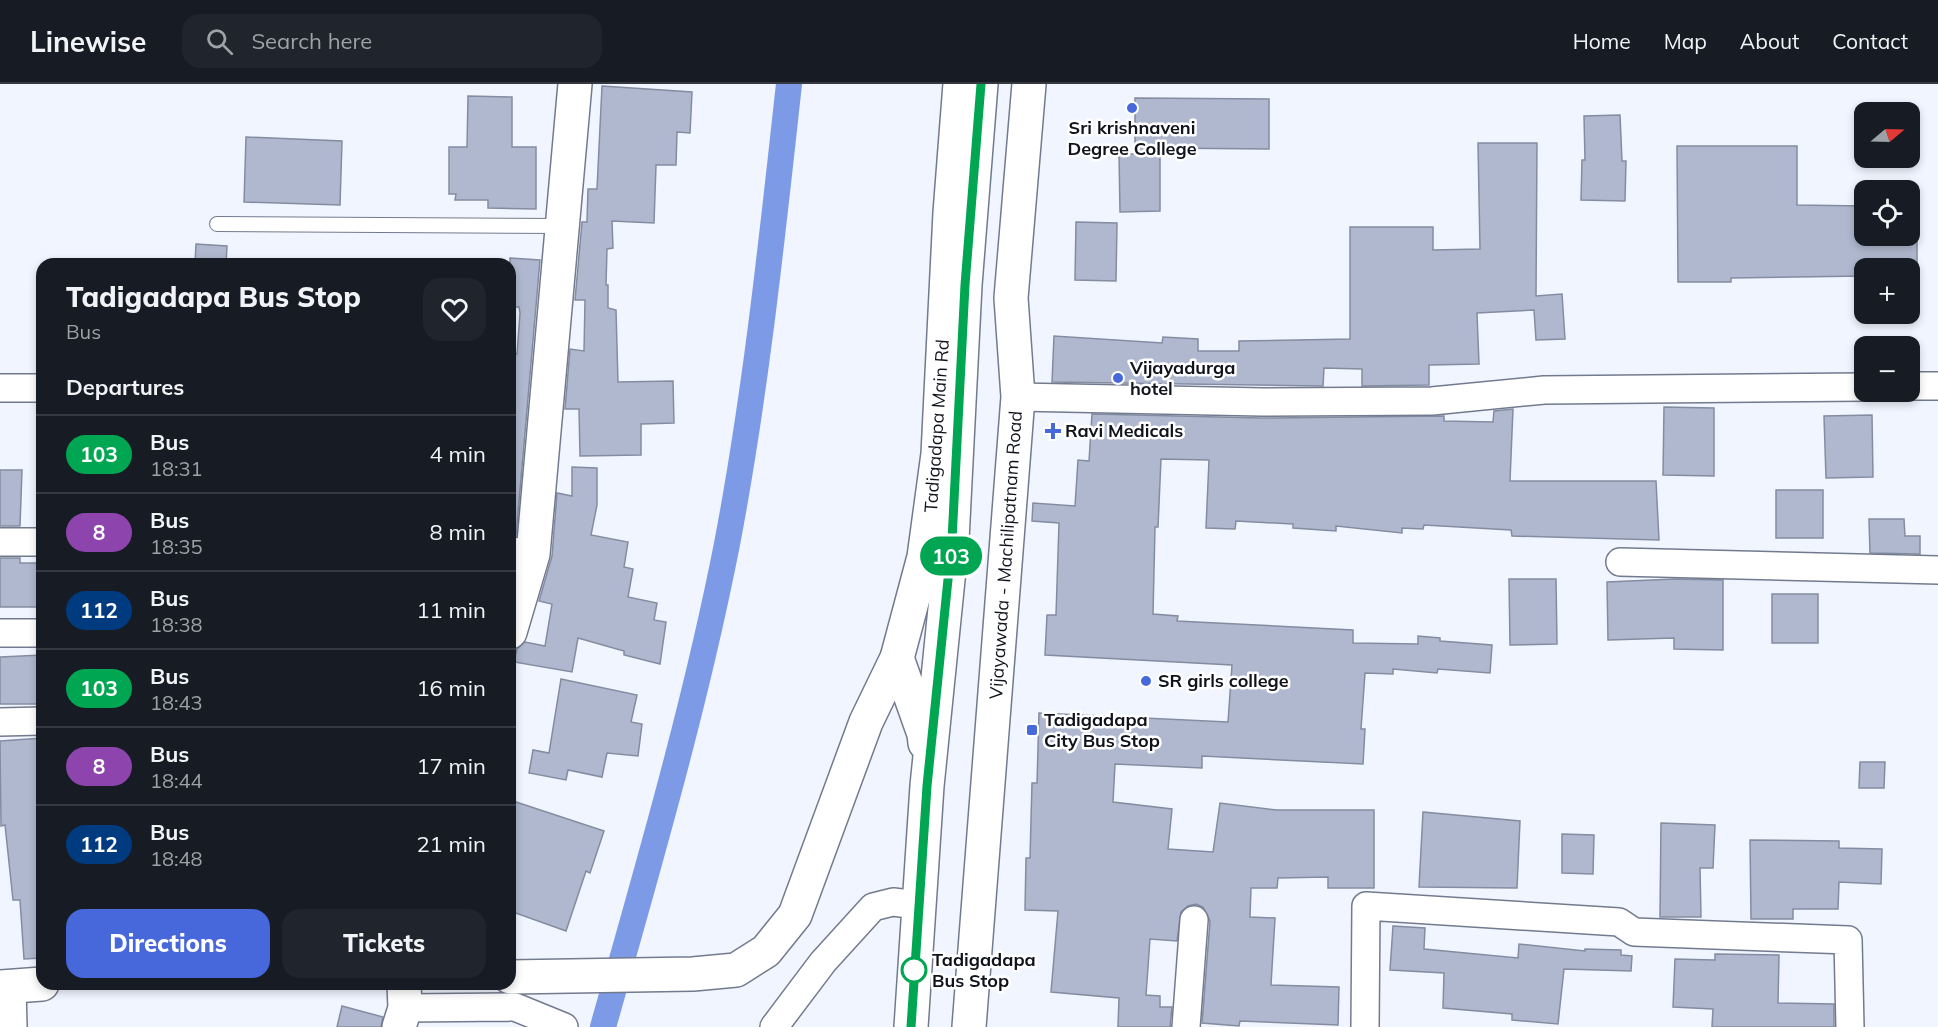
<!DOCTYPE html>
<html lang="en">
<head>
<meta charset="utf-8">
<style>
  :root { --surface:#171b24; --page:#20242c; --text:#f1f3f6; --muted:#9ea1a6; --line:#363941; --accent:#4668db }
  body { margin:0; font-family:Mulish,sans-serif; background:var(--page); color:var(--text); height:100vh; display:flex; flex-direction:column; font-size:22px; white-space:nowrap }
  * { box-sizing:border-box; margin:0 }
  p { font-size:20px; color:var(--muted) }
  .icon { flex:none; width:33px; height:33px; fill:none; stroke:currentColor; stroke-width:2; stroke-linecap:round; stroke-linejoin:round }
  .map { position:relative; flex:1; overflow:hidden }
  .drawer { position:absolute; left:36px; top:174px; width:480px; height:732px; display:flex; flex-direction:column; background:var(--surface); border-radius:18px; box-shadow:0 3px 9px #0003 }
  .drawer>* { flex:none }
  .badge { padding:0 12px; border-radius:20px; font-size:21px; line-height:39px }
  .needle { width:39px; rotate:71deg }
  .controls { position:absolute; left:1854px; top:18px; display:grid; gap:12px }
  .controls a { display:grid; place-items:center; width:66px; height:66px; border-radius:12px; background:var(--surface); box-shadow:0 3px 9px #0003; font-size:30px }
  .map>.badge { position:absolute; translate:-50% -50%; box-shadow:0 0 0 3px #fff }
  h2 { padding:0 30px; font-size:22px; line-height:54px }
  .round { display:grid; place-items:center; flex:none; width:63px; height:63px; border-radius:18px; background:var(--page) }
  .summary { display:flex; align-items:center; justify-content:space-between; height:102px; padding:0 30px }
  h1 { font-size:28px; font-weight:800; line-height:45px }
  .primary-button { display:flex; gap:12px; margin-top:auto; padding:12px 30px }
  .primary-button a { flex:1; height:69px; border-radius:18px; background:var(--accent); color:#fff; font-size:24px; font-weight:800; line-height:69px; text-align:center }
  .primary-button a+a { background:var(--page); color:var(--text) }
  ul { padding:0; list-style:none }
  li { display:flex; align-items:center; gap:18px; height:78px; padding:0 30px; border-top:2px solid var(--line) }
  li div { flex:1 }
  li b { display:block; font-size:22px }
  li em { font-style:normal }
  li .badge { min-width:66px; font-weight:700; text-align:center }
  header { display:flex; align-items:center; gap:36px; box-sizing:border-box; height:84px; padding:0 30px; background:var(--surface); border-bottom:2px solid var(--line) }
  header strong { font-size:28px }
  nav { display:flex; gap:33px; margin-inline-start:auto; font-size:21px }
  .search { width:420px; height:54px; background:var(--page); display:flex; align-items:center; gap:15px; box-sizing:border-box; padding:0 21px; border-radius:18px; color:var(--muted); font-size:22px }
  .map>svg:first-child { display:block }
</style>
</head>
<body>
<header>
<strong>Linewise</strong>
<div class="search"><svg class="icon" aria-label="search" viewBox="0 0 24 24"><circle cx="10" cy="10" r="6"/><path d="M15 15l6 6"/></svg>Search here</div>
<nav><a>Home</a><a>Map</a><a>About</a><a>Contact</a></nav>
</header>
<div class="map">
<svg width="1938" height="943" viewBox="0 0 1938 943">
  <rect width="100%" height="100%" fill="#f1f5ff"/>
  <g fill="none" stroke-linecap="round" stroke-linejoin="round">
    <!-- canal -->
    <path stroke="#7d9ae7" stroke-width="26" d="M603 943C648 783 695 623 727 460 756 308 772 154 789 0"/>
  </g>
  <!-- building -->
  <path fill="#afb8ce" stroke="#848ca1" stroke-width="1.5" d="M602 2 692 8 690 49 677 48 676 81H656L654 139 612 137 613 164 607 165 606 201H608V224L616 226 618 298 673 297 674 339 641 340V371L580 372 579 325H565L570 265 584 267 585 216H575L582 138H587L588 105H597Z
    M468 12 512 13V63H536V125L488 124V116H455L456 110H449V63H467Z
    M1135 14 1269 15V65L1160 64V127L1120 128 1119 70H1135Z
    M1620 31 1622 77H1626L1625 117 1581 116 1582 76H1585L1584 32Z
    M246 53 342 57 340 121 244 118Z
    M1478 59H1537L1536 212 1562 210 1565 255 1536 256 1534 226 1477 229 1479 280 1429 281V301L1362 302V285L1324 284 1323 302 1052 298 1054 252 1162 259 1163 253 1198 255V267H1239V257L1350 255V143H1433V166L1480 165Z
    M1677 62H1797V121L1864 122V152H1917V184H1864V192L1731 194V198H1678Z
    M1076 138 1117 139 1116 197 1075 196Z
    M196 160 227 162 226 180H195Z
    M510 174 540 176 516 452H510V299L512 269 517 270 520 229 519 223H510Z
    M1664 323 1714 324V392L1663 391Z
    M1513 325 1510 397H1656L1659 456 1512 452 1511 446 1424 441 1423 445 1402 444V449L1336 442V447L1293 444V440L1236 437 1235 445 1206 444 1209 376 1161 375 1158 443H1155L1153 530 1178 532 1177 537 1353 546V559L1418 560V552L1440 554V557L1492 561 1490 589 1438 585 1437 589 1393 585V590L1365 589 1361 645H1365L1363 680 1202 672V684L1115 680 1113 718 1172 725 1168 765 1213 768 1220 719 1277 726H1374V804H1328V793L1278 794 1277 804H1251L1250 833 1275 834 1271 901 1339 903 1338 941 1240 937 1239 942 1202 939 1210 837 1203 823 1196 820 1188 822 1181 828 1177 857 1150 855 1146 911 1160 912V923H1172L1170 943H1118L1119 914 1051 908 1058 827 1025 826 1026 774H1030L1032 699H1037L1039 629 1228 638 1232 581 1045 571 1047 531H1056L1059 439 1032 437 1033 419 1075 422 1078 376 1089 377 1092 330 1262 334 1444 332V337L1493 338 1494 327Z
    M1872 331 1873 393 1826 394 1824 332Z
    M572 383 597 384V421L591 451 628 458 624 483 633 485 628 513 657 519 654 536 666 538 660 580 624 571V567L578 554 572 588 514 578 517 565 525 558 545 562 552 520 539 517 552 472 557 409 572 412Z
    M0 386H22L20 442H0Z
    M1776 406H1823V454H1776Z
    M1869 435H1904L1905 452H1920V470L1870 469Z
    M0 474H20V479H42V523H0Z
    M1509 495H1556L1557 560 1510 561Z
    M1675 495 1723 496V566L1674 565V554L1608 556 1607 498Z
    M1772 510H1818V559H1772Z
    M42 571V620H0V573Z
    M561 595 637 611 631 638 642 640 638 672 607 669 602 693 568 686 566 696 529 689 533 666 549 669Z
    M42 654V874L24 875 20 816H13L5 741 1 742 0 657Z
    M1860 678H1885L1884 704H1859Z
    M510 716 604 747 590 789 586 787 566 847 510 827Z
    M1423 728 1520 737 1517 804 1419 803Z
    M1661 739 1715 741 1713 784H1700L1701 833H1660Z
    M1562 750 1594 751 1593 790 1562 789Z
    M1750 756 1839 757V764L1882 765 1881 800 1839 798 1838 825H1793V835H1751Z
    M1393 842 1425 844 1424 865 1518 874 1519 860 1585 867V865L1621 866V871L1632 872 1631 887 1564 885 1558 940 1512 936V930L1443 924 1444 889 1390 886Z
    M1715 870 1779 871 1778 919 1834 920V943H1712L1713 925 1673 923 1675 875 1715 876Z
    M342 922 383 933 381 943H337Z"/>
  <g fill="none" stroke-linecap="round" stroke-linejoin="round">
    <defs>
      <path id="service" d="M217 140 563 142"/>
      <path id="minor" d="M1910 302H1938
        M0 304H42
        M1018 313 1262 318 1432 317 1544 306 1864 303
        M0 458H42
        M510 467 533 470
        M1620 478 1938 486
        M0 549H42
        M0 638 42 637
        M12 902 13 943
        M405 924 515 923 564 943
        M774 943 823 878 873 823 893 818 918 821
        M1186 943 1194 836
        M1365 943 1366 822 1619 838 1634 848 1848 856 1850 943"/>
      <path id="tertiary" d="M510 548 533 470 575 0
        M399 943 405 924 404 900"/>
      <path id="secondary" d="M510 893 693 890 736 886 766 867 795 831 866 638 897 574 924 473 938 370 950 129 960 0
        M0 903 42 900"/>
      <path id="trunk" d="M897 574 924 650 925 659
        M911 943 927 702 952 456 965 201 981 0
        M969 943 1018 313 1011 214 1029 0"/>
    </defs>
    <!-- service casing -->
    <use href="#service" stroke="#727a8e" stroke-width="16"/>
    <!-- minor casing -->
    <use href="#minor" stroke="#727a8e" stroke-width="30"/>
    <!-- tertiary casing -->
    <use href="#tertiary" stroke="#727a8e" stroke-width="36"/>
    <!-- secondary casing -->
    <use href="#secondary" stroke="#727a8e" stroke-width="36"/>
    <!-- trunk casing -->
    <use href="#trunk" stroke="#727a8e" stroke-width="36"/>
    <!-- service -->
    <use href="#service" stroke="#fff" stroke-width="14"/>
    <!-- minor -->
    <use href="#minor" stroke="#fff" stroke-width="27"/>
    <!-- tertiary -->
    <use href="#tertiary" stroke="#fff" stroke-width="33"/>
    <!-- secondary -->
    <use href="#secondary" stroke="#fff" stroke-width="33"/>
    <!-- trunk -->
    <use href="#trunk" stroke="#fff" stroke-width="33"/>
  </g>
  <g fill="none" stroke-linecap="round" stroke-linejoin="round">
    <defs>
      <path id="line" d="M911 943 927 702 952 456 965 201 981 0"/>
    </defs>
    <!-- line casing -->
    <use href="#line" stroke="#fff" stroke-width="14"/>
    <!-- line -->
    <use href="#line" stroke="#00a651" stroke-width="9"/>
  </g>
  <!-- markers -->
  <g fill="#4668db" stroke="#fff" stroke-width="2">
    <circle cx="1132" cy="24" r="6"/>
    <circle cx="1118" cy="294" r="6"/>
    <path d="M1050 338h6v6h6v6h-6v6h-6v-6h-6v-6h6z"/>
    <circle cx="1146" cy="597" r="6"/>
    <rect x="1026" y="640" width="12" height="12" rx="3"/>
  </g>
  <circle fill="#fff" stroke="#00a651" stroke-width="3" cx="914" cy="886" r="12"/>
  <g text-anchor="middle" stroke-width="5" stroke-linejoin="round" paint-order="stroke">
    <!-- poi labels -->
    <g font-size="18" font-weight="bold" fill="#10131b" stroke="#fff" text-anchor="start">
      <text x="1132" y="50" text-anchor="middle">Sri krishnaveni<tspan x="1132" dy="21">Degree College</tspan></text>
      <text x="1130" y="290">Vijayadurga<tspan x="1130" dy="21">hotel</tspan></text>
      <text x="1065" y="353">Ravi Medicals</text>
      <text x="1158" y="603">SR girls college</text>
      <text x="1044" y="642">Tadigadapa<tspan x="1044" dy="21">City Bus Stop</tspan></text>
    </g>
    <!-- street labels -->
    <g font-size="18" fill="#10131b" stroke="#fff">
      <text transform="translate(937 342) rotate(-86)" y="6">Tadigadapa Main Rd</text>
      <text transform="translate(1006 471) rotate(-86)" y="6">Vijayawada - Machilipatnam Road</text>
    </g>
    <!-- stop labels -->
    <g font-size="18" font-weight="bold" fill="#10131b" stroke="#fff" text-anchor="start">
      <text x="932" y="882">Tadigadapa<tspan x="932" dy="21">Bus Stop</tspan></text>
    </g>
  </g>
</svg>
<div class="controls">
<a><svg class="needle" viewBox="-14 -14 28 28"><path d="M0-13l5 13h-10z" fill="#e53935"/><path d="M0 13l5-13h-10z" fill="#9ea1a6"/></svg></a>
<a><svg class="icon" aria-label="locate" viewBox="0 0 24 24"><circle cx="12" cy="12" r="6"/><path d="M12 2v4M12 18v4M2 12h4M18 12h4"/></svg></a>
<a>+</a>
<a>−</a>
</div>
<b class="badge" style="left:951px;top:472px;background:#00a651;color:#fff">103</b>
<section class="drawer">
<div class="summary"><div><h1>Tadigadapa Bus Stop</h1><p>Bus</p></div><a class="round"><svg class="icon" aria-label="heart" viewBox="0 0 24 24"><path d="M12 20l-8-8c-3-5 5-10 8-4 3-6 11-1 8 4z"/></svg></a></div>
<h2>Departures</h2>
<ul>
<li><span class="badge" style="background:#00a651;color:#fff">103</span><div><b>Bus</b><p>18:31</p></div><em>4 min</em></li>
<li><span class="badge" style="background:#8e44ad;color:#fff">8</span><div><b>Bus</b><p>18:35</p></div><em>8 min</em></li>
<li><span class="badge" style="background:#003b80;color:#fff">112</span><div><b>Bus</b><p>18:38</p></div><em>11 min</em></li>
<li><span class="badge" style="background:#00a651;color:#fff">103</span><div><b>Bus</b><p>18:43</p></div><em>16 min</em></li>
<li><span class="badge" style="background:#8e44ad;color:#fff">8</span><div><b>Bus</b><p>18:44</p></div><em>17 min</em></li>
<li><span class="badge" style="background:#003b80;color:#fff">112</span><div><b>Bus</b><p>18:48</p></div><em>21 min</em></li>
</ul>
<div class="primary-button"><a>Directions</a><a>Tickets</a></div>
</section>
</div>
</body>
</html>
